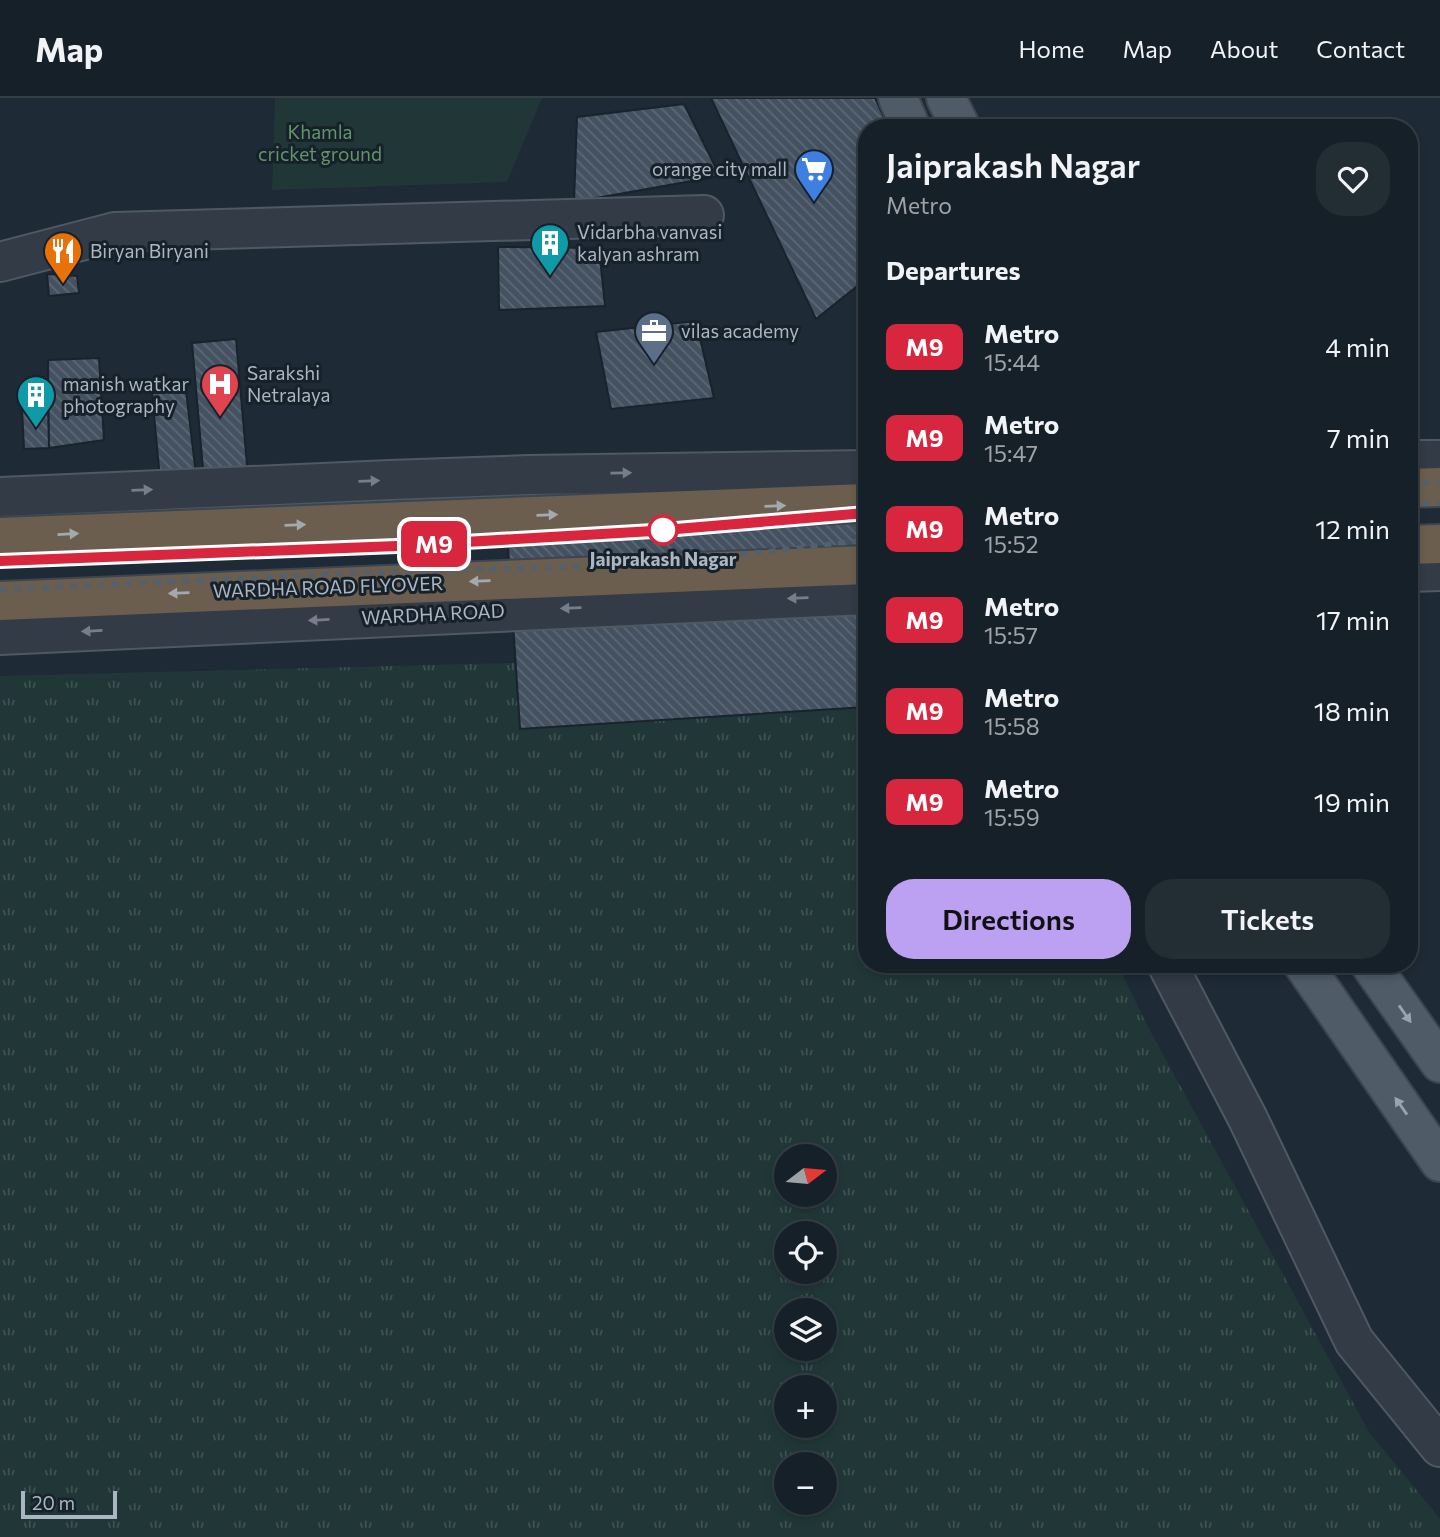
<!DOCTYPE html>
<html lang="en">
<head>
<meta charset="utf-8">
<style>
  :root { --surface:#162028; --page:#232d34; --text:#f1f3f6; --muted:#9ea3a8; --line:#353e45; --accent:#bca0f2 }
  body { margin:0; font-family:Commissioner,sans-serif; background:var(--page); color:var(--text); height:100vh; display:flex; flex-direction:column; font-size:26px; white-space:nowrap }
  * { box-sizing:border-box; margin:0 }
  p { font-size:23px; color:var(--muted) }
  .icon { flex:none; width:38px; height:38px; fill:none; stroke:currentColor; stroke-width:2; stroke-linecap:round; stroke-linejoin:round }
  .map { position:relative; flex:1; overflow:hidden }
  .drawer { position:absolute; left:858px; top:21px; width:560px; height:854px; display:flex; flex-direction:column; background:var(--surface); border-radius:28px; box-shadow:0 4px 10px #0003,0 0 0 2px var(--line) }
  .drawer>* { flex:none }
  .badge { padding:0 14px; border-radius:10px; font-size:24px; line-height:46px }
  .needle { width:46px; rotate:74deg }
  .buttons { position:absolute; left:774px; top:1046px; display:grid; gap:14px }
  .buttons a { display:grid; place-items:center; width:63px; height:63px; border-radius:50%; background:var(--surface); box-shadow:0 4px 10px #0003,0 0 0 2px var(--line); font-size:35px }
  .scale { position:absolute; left:21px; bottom:18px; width:96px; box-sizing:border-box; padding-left:7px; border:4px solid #abb6c3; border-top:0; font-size:19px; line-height:24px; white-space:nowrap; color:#abb6c3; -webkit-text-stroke:5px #17212a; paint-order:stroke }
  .map>.badge { position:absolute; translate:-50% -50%; box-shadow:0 0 0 4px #fff }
  h2 { padding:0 28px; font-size:26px; line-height:63px }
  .round { display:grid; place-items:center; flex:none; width:74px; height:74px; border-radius:28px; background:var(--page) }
  .headline { display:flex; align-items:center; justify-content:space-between; height:119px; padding:0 28px }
  h1 { font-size:33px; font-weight:600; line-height:52px }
  .cta { display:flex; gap:14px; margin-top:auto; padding:14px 28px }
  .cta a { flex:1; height:80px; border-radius:28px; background:var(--accent); color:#111; font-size:28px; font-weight:600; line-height:80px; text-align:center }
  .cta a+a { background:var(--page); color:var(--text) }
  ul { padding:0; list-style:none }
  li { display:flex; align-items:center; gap:21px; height:91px; padding:0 28px }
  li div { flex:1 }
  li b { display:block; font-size:26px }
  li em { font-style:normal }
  li .badge { min-width:77px; font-weight:700; text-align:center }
  header { display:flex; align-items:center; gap:42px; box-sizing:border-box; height:98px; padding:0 35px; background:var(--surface); border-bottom:2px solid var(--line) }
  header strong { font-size:33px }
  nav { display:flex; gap:38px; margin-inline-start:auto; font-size:24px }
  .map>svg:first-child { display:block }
</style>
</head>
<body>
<header>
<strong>Map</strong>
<nav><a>Home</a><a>Map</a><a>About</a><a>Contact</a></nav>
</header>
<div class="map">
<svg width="1440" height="1439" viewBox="0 0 1440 1439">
  <defs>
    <pattern id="grass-tufts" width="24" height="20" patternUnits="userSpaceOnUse" patternTransform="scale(1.75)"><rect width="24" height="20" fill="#213737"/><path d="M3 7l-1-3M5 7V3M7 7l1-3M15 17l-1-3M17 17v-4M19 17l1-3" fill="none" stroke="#3f5252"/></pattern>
    <pattern id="building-back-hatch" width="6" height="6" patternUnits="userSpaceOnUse" patternTransform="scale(1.75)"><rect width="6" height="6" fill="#445160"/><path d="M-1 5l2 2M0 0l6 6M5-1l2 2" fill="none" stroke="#5c6875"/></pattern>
  </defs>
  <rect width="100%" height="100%" fill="#1e2a35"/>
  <!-- grass -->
  <path fill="url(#grass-tufts)" fill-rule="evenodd" d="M866 556V866H1117L1147 927 1369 1334 1440 1421V1439H0V578ZM786 1059H824V1097H786ZM786 1136H824V1174H786ZM786 1213H824V1251H786ZM786 1290H824V1328H786ZM786 1367H824V1405H786Z"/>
  <!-- park -->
  <path fill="#213737" d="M275 0H542L507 84 272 92Z"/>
  <!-- building -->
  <path fill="url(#building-back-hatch)" stroke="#19232c" stroke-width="2" d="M711 0H875L889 30H866V181L816 221Z
    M684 6 720 78 574 104 577 19Z
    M498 149 599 150 605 208 499 212Z
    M47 176 77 178 79 195 49 198Z
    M696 223 714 300 611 311 596 234Z
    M236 241 249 390 205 394 192 245Z
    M99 260 104 342 49 350 48 262Z
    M186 293 196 377 160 381 152 295Z
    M48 307 49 350 24 351 22 311Z
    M866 351V609L520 631 503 373Z"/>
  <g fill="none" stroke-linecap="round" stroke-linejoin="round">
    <defs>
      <path id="minor" d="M0 164 115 134 704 117
        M1409 362H1440
        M0 399 390 382 529 377 866 372
        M1409 474 1440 473
        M0 537 866 497
        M1167 866 1248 1021 1354 1243 1440 1349"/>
      <path id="major" d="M898 0 911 30
        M946 0 961 30
        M1303 866 1440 1064
        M1370 866 1440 965"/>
      <path id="highway" d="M1409 390 1440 389
        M0 439 866 405
        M1409 447 1440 446
        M0 503 866 467"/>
    </defs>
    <!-- minor casing -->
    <use href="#minor" stroke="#4f5964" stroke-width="42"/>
    <!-- major casing -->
    <use href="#major" stroke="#3b444f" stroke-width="42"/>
    <!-- highway casing -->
    <use href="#highway" stroke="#3c4650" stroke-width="42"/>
    <!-- minor -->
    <use href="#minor" stroke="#323b46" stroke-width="38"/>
    <!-- major -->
    <use href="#major" stroke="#4f5b66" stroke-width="38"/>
    <!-- highway -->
    <use href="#highway" stroke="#6c5e4e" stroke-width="38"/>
    <!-- rail -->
    <path stroke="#53606d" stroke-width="5" stroke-dasharray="7 7" stroke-linecap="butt" d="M1409 385H1440
      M1409 405H1440
      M0 463 372 450 653 433 866 415
      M0 492 377 474 652 467 866 442"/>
  </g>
  <!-- one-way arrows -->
  <defs><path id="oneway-solid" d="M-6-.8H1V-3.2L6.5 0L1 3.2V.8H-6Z" transform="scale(1.75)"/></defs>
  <g fill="#757f8b">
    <use href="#oneway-solid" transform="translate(621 375) rotate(-1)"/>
    <use href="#oneway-solid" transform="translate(369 383) rotate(-2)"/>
    <use href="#oneway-solid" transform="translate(142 392) rotate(-2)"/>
    <use href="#oneway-solid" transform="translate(798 500) rotate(178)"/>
    <use href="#oneway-solid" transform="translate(571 510) rotate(178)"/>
    <use href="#oneway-solid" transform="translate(319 522) rotate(177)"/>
    <use href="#oneway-solid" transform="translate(92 533) rotate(177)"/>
  </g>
  <g fill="#a2a9b1">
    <use href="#oneway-solid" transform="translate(775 408) rotate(-2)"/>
    <use href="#oneway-solid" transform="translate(547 417) rotate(-2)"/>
    <use href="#oneway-solid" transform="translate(295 427) rotate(-2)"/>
    <use href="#oneway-solid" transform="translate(68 436) rotate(-3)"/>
    <use href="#oneway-solid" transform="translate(480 483) rotate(178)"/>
    <use href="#oneway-solid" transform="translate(179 495) rotate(178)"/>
  </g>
  <g fill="#99a4b0">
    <use href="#oneway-solid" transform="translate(1405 916) rotate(55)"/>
    <use href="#oneway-solid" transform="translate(1401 1008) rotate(-125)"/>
  </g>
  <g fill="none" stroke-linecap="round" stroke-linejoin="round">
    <defs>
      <path id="line" d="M0 463 397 448 653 433 866 415"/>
    </defs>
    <!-- line casing -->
    <use href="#line" stroke="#fff" stroke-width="16"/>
    <!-- line -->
    <use href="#line" stroke="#d7263d" stroke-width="10"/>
  </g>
  <!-- icons -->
  <defs>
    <symbol id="supermarket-pin" viewBox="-11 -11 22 30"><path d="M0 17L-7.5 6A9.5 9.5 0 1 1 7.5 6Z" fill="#3f7fe0" stroke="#17212a"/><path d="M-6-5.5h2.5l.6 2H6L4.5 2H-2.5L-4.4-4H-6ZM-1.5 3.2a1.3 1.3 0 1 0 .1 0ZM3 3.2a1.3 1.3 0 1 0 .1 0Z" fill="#fff"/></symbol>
    <symbol id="building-pin" viewBox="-11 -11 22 30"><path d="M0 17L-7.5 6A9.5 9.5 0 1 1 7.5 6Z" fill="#0f9aa8" stroke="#17212a"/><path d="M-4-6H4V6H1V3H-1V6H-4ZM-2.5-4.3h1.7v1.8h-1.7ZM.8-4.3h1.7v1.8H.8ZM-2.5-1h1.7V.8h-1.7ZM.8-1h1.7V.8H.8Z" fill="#fff"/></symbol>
    <symbol id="restaurant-pin" viewBox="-11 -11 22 30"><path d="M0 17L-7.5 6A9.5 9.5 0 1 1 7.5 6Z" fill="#e8710a" stroke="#17212a"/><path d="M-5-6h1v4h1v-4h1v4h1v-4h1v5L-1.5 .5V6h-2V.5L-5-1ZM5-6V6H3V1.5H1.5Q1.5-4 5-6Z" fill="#fff"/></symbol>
    <symbol id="office-pin" viewBox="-11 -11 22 30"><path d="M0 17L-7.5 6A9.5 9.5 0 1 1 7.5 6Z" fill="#5c6f8a" stroke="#17212a"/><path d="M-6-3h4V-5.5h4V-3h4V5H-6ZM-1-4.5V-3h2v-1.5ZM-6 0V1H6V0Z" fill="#fff"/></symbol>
    <symbol id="hospital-pin" viewBox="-11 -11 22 30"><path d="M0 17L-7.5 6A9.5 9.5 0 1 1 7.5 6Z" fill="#e0444e" stroke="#17212a"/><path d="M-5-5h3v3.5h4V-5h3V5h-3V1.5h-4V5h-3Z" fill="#fff"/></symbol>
  </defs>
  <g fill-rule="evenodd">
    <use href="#supermarket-pin" x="792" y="49" width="44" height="60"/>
    <use href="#building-pin" x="528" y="123" width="44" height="60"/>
    <use href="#restaurant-pin" x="41" y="131" width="44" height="60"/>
    <use href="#office-pin" x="632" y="211" width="44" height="60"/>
    <use href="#hospital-pin" x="198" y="264" width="44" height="60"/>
    <use href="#building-pin" x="14" y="275" width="44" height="60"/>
  </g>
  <!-- markers -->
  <circle fill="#fff" stroke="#d7263d" stroke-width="3.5" cx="663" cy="432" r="14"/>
  <g text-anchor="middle" stroke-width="6" stroke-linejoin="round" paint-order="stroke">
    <!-- park labels -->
    <g font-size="19" fill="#63946b" stroke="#17212a">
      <text x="320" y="41">Khamla<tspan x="320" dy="22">cricket ground</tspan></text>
    </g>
    <!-- poi labels -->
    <g font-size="19" fill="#abb6c3" stroke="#17212a" text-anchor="start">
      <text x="787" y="78" text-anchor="end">orange city mall</text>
      <text x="577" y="141">Vidarbha vanvasi<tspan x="577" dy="22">kalyan ashram</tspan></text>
      <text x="90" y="160">Biryan Biryani</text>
      <text x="681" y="240">vilas academy</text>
      <text x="247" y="282">Sarakshi<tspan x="247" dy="22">Netralaya</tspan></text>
      <text x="63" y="293">manish watkar<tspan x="63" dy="22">photography</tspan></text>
    </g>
    <!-- stop labels -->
    <g font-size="19" font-weight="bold" fill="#abb6c3" stroke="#17212a">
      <text x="663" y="468">Jaiprakash Nagar</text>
    </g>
    <!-- street labels -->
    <g font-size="19" fill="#abb6c3" stroke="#17212a">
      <text transform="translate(328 489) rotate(-2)" y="7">WARDHA ROAD FLYOVER</text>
      <text transform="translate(433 516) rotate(-3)" y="7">WARDHA ROAD</text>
    </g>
  </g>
</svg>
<div class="buttons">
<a><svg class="needle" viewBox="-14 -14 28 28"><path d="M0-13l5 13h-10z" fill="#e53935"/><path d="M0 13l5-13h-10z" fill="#9ea3a8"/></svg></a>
<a><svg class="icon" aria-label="locate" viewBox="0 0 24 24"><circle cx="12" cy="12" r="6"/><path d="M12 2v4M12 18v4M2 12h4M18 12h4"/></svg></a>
<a><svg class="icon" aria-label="layers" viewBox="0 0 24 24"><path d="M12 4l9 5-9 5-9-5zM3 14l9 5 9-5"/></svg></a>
<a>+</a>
<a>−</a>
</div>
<div class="scale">20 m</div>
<b class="badge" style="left:434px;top:446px;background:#d7263d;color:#fff">M9</b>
<section class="drawer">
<div class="headline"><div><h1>Jaiprakash Nagar</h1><p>Metro</p></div><a class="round"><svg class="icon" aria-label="heart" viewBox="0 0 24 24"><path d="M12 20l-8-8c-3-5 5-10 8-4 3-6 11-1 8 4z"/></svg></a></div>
<h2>Departures</h2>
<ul>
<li><span class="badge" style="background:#d7263d;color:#fff">M9</span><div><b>Metro</b><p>15:44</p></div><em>4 min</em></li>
<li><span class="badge" style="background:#d7263d;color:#fff">M9</span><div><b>Metro</b><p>15:47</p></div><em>7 min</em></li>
<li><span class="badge" style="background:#d7263d;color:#fff">M9</span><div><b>Metro</b><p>15:52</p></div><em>12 min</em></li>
<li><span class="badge" style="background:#d7263d;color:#fff">M9</span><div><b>Metro</b><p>15:57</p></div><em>17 min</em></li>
<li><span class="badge" style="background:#d7263d;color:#fff">M9</span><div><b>Metro</b><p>15:58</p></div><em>18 min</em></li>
<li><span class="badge" style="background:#d7263d;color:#fff">M9</span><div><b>Metro</b><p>15:59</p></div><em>19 min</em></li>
</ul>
<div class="cta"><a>Directions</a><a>Tickets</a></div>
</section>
</div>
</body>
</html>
